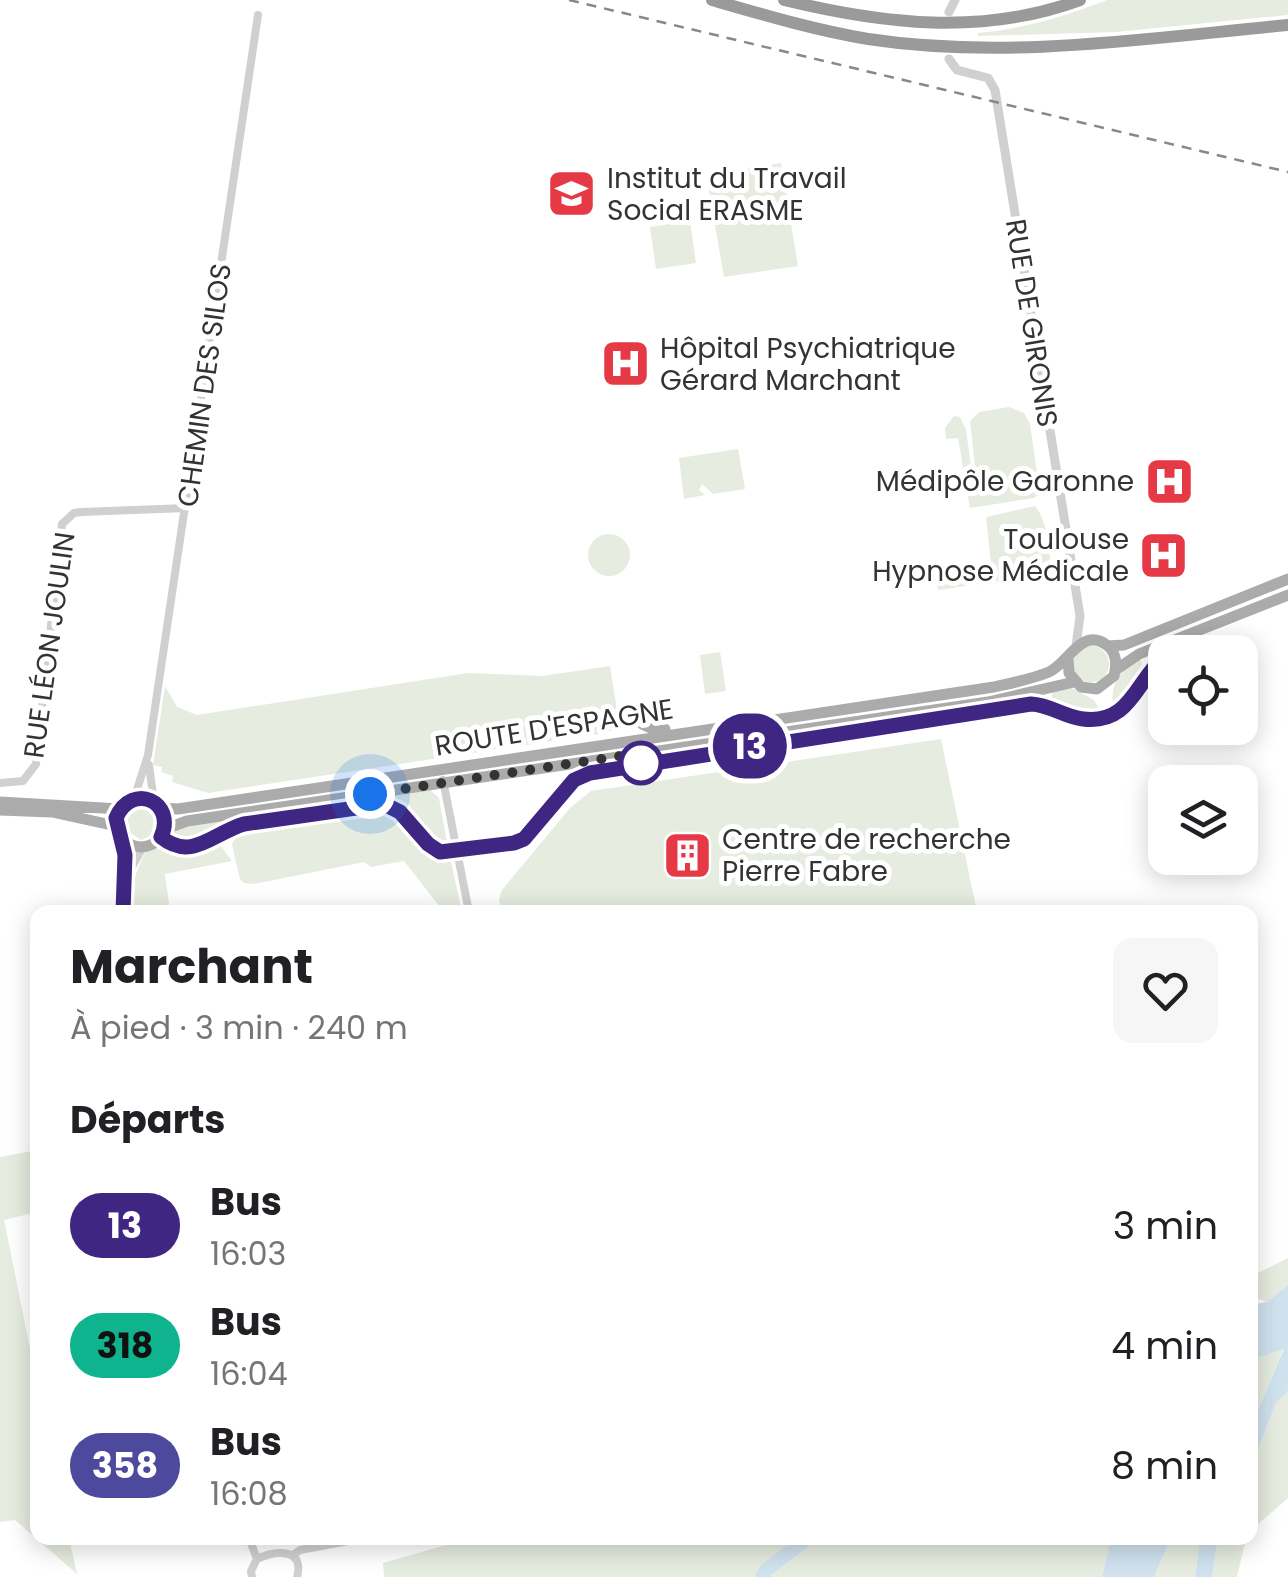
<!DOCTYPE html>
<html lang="fr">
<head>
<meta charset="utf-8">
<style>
  :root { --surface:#fff; --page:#f6f6f6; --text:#202124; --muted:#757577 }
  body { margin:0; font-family:Poppins,sans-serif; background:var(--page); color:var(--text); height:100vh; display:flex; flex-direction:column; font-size:38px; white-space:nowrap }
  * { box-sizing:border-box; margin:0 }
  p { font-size:32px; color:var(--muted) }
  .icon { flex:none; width:55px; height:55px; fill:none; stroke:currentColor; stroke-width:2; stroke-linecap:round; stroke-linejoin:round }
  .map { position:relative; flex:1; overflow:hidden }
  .drawer { position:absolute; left:30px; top:905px; width:1228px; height:640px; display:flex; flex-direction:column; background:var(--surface); border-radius:20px; box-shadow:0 5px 25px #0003 }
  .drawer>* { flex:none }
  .badge { padding:0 20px; border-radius:32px; font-size:35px; line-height:65px }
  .fabs { position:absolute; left:1148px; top:635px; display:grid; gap:20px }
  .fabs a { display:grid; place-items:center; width:110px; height:110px; border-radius:20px; background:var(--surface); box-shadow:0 5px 25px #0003; font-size:50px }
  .you { position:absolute; width:50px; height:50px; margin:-25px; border:8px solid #fff; border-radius:50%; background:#1a73e8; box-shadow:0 0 0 15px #1a73e833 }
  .map>.badge { position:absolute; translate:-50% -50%; box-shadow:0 0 0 5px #fff }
  h2 { padding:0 40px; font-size:38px; line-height:90px }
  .round { display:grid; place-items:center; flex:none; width:105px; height:105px; border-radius:20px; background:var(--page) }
  .summary { display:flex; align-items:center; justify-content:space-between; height:170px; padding:0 40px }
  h1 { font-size:48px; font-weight:700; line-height:75px }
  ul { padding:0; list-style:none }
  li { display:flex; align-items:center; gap:30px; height:120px; padding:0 40px }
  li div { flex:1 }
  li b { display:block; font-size:38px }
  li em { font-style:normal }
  li .badge { min-width:110px; font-weight:700; text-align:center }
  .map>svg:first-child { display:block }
</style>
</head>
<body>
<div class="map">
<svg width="1288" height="1577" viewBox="0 0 1288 1577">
  <rect width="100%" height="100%" fill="#fff"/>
  <!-- green -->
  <path fill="#e6ecdf" d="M1107 0H1288V15L1115 32 978 36V33C1024 29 1065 16 1107 0Z
    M781 163 798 266 724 277 706 174Z
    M690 221 696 263 656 269 650 227Z
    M1009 407 1024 413 1030 424 1040 493 1034 498 970 508 958 438 946 439 945 428 954 416 960 417 966 430 971 466H975L970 421 979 412Z
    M738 449 745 489 713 494 702 484 699 490 705 495 684 499 679 458Z
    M1035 506C1047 520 1053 556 1048 574L938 590 937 583 981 575 991 564 986 517Z
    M588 555a21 21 0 1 1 42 0a21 21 0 1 1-42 0Z
    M1073 664a18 18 0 1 1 36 0a18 18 0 1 1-36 0Z
    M720 652 726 691 705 694 700 655Z
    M1139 658 1145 669 1133 693 1114 710C1109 685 1118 672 1139 658Z
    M610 666 618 717 616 728 605 733 208 793 172 782 173 776 161 772 162 767 153 765 165 686 177 707 197 715 468 673 542 676Z
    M1072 688 1094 700 1102 714H1080L1052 702V690Z
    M941 739 977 912H502L499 900 502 890 570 808 591 791Z
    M430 790 439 798 448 848C418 841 413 803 380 801L234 822 204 838 188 843 168 834 180 826Z
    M136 803 148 804 158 819 152 835 141 840 122 827C120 815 125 808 136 803Z
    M379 809C411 815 418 856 450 857L462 912H444L404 861 371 867 364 862 254 884 244 883 240 879 232 845 237 831Z
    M220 845 232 861 165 874 170 912H131L130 888 145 852 156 848 183 854Z
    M37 1150V1212L4 1220 37 1383 38 1538H69L77 1574 15 1520 0 1522V1157Z
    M1288 1258V1285L1267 1302 1250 1296V1277Z
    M1284 1348 1250 1428V1360Z
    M1288 1391V1498L1250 1531V1470L1276 1403Z
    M470 1538H1111L1102 1577H384L383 1563Z
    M1171 1538H1200L1195 1577H1154Z
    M1218 1538H1246L1237 1577H1212Z"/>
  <!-- water -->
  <path fill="#cfe2ee" d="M1288 1285V1391L1276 1403 1250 1470V1428L1284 1349 1250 1360V1305L1267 1302Z
    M1111 1538H1171L1154 1577H1102Z
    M1200 1538H1218L1212 1577H1195Z"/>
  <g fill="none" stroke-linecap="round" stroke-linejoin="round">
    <!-- river -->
    <path stroke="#cfe2ee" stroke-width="14" d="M762 1577 766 1570 808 1538"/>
    <!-- minor -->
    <path stroke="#d0d0d0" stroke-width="8" d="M149 765 154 802
      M443 780 469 912
      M0 783 23 781 36 764 62 524 74 513 81 512 186 508
      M134 799 148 755 258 15
      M122 839 123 912
      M126 878 143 847
      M249 1538 257 1559
      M293 1555 300 1550 364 1538
      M252 1577 251 1571 257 1559C276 1550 305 1548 297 1577"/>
    <!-- tertiary -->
    <path stroke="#d0d0d0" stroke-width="9" d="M949 12 955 0
      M949 59 957 70 988 78 995 90 1080 616 1076 646"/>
    <!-- primary -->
    <path stroke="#ababab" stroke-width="11" d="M1108 646 1124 645 1288 579
      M1117 669 1139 654 1288 595
      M642 724 655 730 665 729
      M117 823a24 24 0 1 1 48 0a24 24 0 1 1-48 0Z
      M0 802 120 809
      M160 808 178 809 994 687C1012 683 1032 679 1049 672 1068 664 1082 625 1108 646 1117 654 1117 665 1114 676L1097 689 1081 687 1069 673 1068 658
      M0 810 52 812 116 826
      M165 829 187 821 988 702 1074 682"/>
    <!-- motorway -->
    <path stroke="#9a9a9a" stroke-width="12" d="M712 0C764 15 815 30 868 39 1007 60 1149 38 1288 25
      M784 0C883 24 982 36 1080 0"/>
    <!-- rail -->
    <path stroke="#888" stroke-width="2.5" stroke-dasharray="10 8" stroke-linecap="butt" d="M569 0 1288 172"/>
  </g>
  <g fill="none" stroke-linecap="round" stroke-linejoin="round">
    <defs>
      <path id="line" d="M123 912 125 855 116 818C132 781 177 802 161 837 192 862 213 833 244 824L384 804 400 812 428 844 440 852 514 843 524 839 574 780 590 773 1031 704C1051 705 1064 717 1083 719 1131 725 1136 680 1165 656"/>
    </defs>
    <!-- line casing -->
    <use href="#line" stroke="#fff" stroke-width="22"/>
    <!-- line -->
    <use href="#line" stroke="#3f2682" stroke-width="15"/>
    <!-- walk -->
    <path stroke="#333" stroke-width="10" stroke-dasharray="0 18" d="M370 794 634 754 641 763"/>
  </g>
  <!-- icons -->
  <defs>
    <symbol id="university-square" viewBox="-11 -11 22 22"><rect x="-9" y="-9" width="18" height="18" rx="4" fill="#e63946" stroke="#fff"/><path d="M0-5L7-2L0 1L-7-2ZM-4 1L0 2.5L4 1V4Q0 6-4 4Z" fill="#fff"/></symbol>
    <symbol id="hospital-square" viewBox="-11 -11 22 22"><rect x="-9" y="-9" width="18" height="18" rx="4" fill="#e63946" stroke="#fff"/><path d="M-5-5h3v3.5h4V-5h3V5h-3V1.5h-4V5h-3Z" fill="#fff"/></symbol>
    <symbol id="building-square" viewBox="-11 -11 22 22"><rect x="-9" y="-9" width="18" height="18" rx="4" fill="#e63946" stroke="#fff"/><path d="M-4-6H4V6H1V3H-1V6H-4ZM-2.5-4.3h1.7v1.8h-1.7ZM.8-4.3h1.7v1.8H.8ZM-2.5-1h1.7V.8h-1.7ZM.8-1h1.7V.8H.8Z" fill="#fff"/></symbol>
  </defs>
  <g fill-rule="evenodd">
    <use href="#university-square" x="544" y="166" width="55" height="55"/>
    <use href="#hospital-square" x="598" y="336" width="55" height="55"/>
    <use href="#hospital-square" x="1142" y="454" width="55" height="55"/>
    <use href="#hospital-square" x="1136" y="528" width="55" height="55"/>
    <use href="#building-square" x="660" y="828" width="55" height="55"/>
  </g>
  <!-- markers -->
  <circle fill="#fff" stroke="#3f2682" stroke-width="5" cx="641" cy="763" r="20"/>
  <g text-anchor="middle" stroke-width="10" stroke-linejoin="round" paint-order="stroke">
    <!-- poi labels -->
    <g font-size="28" fill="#333" stroke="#fff" text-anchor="start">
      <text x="607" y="188">Institut du Travail<tspan x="607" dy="32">Social ERASME</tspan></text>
      <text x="660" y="358">Hôpital Psychiatrique<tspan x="660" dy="32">Gérard Marchant</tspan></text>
      <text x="1134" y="491" text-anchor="end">Médipôle Garonne</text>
      <text x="1129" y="549" text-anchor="end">Toulouse<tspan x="1129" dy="32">Hypnose Médicale</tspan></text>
      <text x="722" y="849">Centre de recherche<tspan x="722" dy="32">Pierre Fabre</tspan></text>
    </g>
    <!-- street labels -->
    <g font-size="28" fill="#333" stroke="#fff">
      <text transform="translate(1032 323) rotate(81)" y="10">RUE DE GIRONIS</text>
      <text transform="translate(204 385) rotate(-82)" y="10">CHEMIN DES SILOS</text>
      <text transform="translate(49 645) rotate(-82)" y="10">RUE LÉON JOULIN</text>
      <text transform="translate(554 727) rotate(-9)" y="10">ROUTE D'ESPAGNE</text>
    </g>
  </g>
</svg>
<div class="fabs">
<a><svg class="icon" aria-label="locate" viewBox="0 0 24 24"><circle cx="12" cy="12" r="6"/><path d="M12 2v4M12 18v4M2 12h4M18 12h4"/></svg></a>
<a><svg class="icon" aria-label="layers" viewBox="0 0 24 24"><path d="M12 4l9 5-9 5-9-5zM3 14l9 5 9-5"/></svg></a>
</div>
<div class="you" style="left:370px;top:794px"></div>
<b class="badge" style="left:750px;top:746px;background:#3f2682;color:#fff">13</b>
<section class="drawer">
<div class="summary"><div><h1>Marchant</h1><p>À pied · 3 min · 240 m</p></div><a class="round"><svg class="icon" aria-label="heart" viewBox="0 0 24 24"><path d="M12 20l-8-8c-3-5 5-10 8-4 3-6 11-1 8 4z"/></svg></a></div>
<h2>Départs</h2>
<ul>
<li><span class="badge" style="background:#3f2682;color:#fff">13</span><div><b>Bus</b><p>16:03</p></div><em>3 min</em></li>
<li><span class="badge" style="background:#0fb48e;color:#111">318</span><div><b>Bus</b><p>16:04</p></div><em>4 min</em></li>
<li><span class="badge" style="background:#4d499d;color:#fff">358</span><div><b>Bus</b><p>16:08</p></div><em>8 min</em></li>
</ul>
</section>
</div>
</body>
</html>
